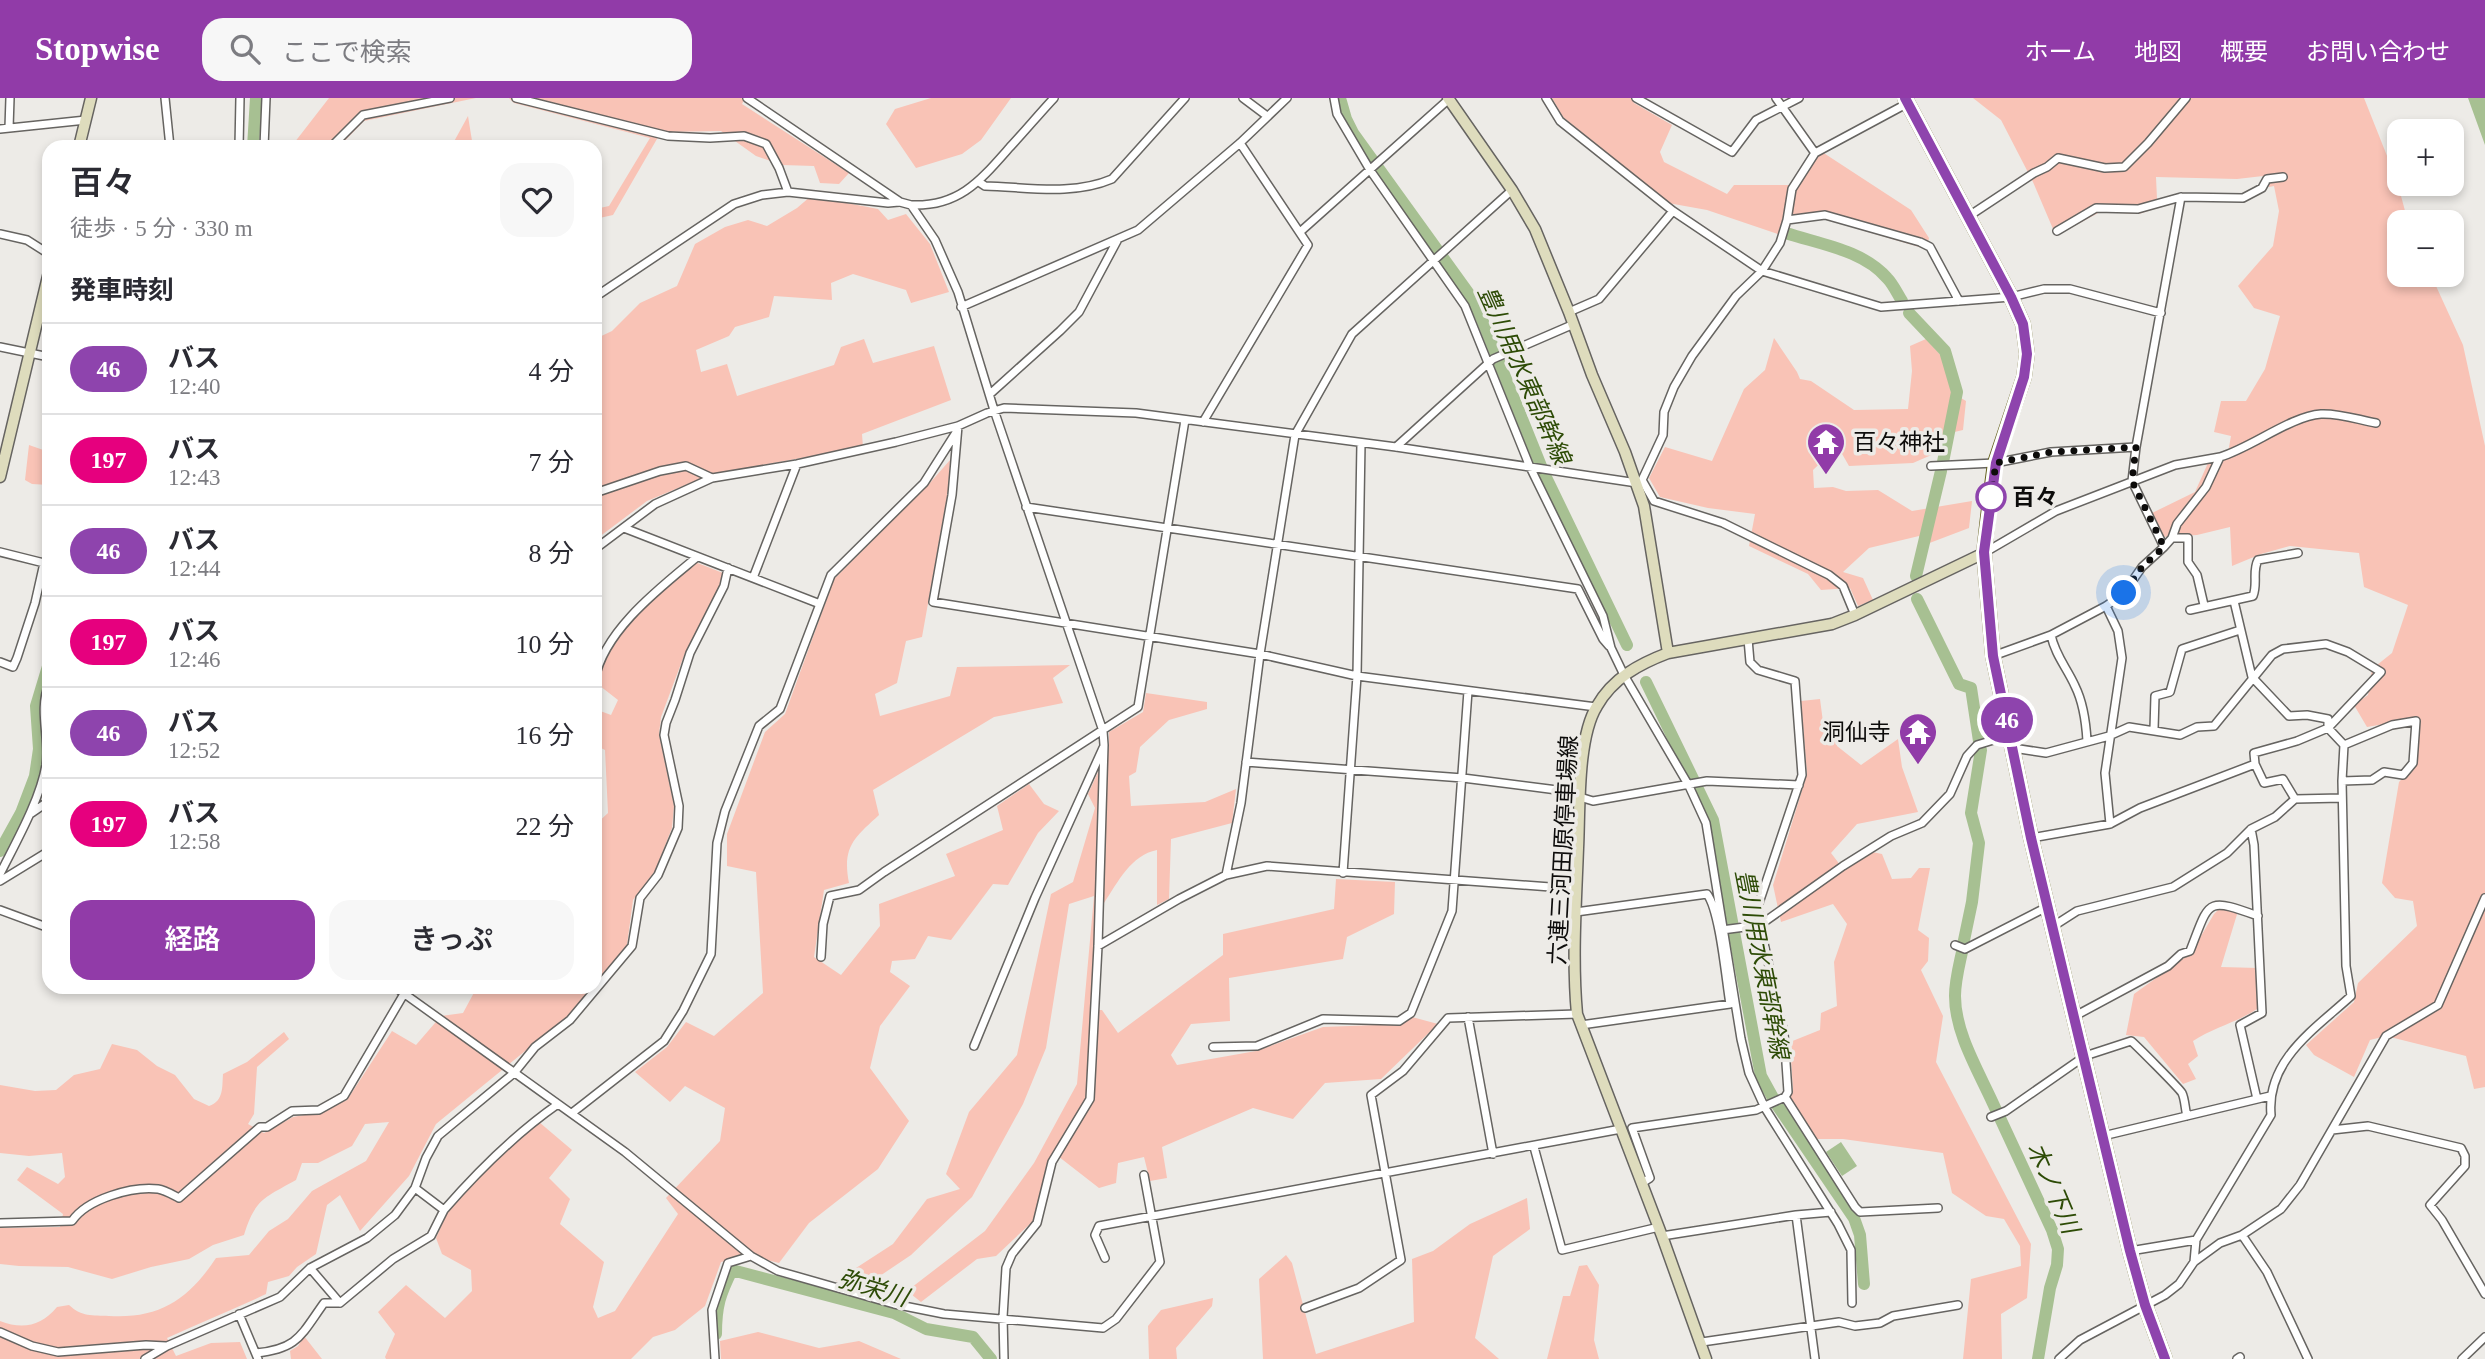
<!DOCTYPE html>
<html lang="ja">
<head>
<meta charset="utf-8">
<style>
  :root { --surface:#fff; --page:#f7f7f7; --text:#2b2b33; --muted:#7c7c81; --line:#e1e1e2; --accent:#913ba8 }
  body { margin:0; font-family:"Times New Roman","Noto Sans JP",serif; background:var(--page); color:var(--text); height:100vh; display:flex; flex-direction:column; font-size:26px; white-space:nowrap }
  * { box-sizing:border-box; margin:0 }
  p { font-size:23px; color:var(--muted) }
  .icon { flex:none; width:38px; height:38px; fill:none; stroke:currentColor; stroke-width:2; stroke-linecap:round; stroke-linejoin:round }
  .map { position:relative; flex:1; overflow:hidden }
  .side { position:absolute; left:42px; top:42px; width:560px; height:854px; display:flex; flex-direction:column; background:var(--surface); border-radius:21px; box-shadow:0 4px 10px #0003 }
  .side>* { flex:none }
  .badge { padding:0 14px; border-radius:23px; font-size:24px; line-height:46px }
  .buttons { position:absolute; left:2387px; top:21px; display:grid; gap:14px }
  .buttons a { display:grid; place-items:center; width:77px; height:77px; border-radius:14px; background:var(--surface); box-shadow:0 4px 10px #0003; font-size:35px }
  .you { position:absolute; width:35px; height:35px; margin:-18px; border:5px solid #fff; border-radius:50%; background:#1a73e8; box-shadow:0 0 0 10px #1a73e833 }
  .map>.badge { position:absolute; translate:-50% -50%; box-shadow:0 0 0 4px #fff }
  h2 { padding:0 28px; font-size:26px; line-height:63px }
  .round { display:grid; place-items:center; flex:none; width:74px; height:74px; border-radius:21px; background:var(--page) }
  .summary { display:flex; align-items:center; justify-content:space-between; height:119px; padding:0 28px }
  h1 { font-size:33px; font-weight:600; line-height:52px }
  .cta { display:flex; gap:14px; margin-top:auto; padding:14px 28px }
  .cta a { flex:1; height:80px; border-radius:21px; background:var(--accent); color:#fff; font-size:28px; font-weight:600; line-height:80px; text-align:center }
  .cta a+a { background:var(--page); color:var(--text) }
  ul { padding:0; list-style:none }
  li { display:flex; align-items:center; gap:21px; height:91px; padding:0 28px; border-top:2px solid var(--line) }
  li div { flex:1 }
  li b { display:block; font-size:26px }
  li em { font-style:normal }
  li .badge { min-width:77px; font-weight:700; text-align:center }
  header { display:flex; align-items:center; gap:42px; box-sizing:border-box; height:98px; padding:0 35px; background:var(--accent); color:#fff }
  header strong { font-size:33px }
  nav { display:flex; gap:38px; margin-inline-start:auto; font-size:24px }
  .search { width:490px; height:63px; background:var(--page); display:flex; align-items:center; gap:18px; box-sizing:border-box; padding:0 24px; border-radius:21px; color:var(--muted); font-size:26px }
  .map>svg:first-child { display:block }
</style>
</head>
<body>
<header>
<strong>Stopwise</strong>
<div class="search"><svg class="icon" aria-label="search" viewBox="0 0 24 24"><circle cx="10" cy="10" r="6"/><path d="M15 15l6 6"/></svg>ここで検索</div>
<nav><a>ホーム</a><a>地図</a><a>概要</a><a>お問い合わせ</a></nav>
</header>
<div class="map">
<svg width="2485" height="1261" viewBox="0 0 2485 1261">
  <rect width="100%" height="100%" fill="#edebe7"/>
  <!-- green -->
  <path fill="#f9c3b6" d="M329 0H476L364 23 339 49H291Z
    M509 0H745L742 6 849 75 839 86 820 85 814 68 782 67 756 58 721 33 661 34 613 117 595 121V111L609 108 650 40 514 5Z
    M931 0H1011L981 42 962 56 916 70 886 26 895 11Z
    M1552 0H1631L1634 5 1672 27 1660 54 1664 64 1727 96 1734 87H1790L1816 50 1911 112 1929 140 1926 151 1824 121 1790 125V140L1707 112 1668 105 1563 19Z
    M1973 0H2364L2397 83 2408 124H2399V177H2431L2463 247 2485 348V989L2474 991 2466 958 2386 938 2370 942 2354 979 2314 957 2306 947 2354 904 2358 885 2417 828 2413 803 2395 800 2382 785 2399 684 2416 666 2419 620 2367 629 2354 607 2368 597 2372 571 2392 555 2408 507 2364 489 2359 455 2290 448 2261 456 2232 468 2230 429 2197 437 2162 439 2152 415 2195 394 2208 365 2227 360 2231 338 2214 334 2221 303H2246L2265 271 2280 218 2254 210 2238 188 2273 148 2279 113 2274 88 2269 89 2263 78 2237 81 2156 79 2157 101 2154 111 2139 116 2100 114 2056 138 2033 84 2001 22Z
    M468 18 473 49H451Z
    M811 98 878 111 888 122 906 116 930 146 949 194 911 205 906 192 853 176 831 185 832 202 774 198 769 219 735 229 729 238 696 252 701 274 727 266 737 298 834 267 841 249 864 241 873 265 934 248 951 302 862 336 863 349 712 376 647 403 595 442V241L612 233 640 205 677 188 695 146 725 129 748 122 767 128 797 110Z
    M1774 240 1797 274 1800 281 1811 283 1854 312 1908 311 1912 273 1910 248 1926 241 1944 261 1951 294 1966 303 1963 332 1946 336 1943 352 1913 365 1849 368 1841 354 1831 355 1813 372 1814 390 1833 389 1846 393 1878 392 1912 413 1972 403 1969 430 1919 449V438L1869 450 1843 474 1863 480 1873 502 1858 508 1850 490 1821 492 1808 476 1749 448 1755 416 1708 410 1660 399 1649 380 1665 349 1712 363 1744 291 1765 272Z
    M29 347 49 354V387L32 386 25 382Z
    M950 362 948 393 922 539 906 543 897 585 875 596 880 618 950 598 957 569 1070 567 1053 580 1063 605 994 619 873 692 879 717C854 740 842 749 849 785L824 792 814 859 841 877 880 828 879 806 955 778 946 756 1003 732 997 708 1029 686 1044 706 1059 713 1038 735 1008 787 993 786 951 842 928 838 915 861 892 863 890 874 910 888 880 928 870 970 909 1023 878 1071 809 1125 779 1165 751 1158 721 1164 705 1208 675 1232 653 1239 631 1261H386L385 1259 395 1236 378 1214 406 1187 445 1220 472 1193 471 1172 442 1156 436 1140 449 1111 480 1077 539 1024 572 1052 549 1080 570 1101 560 1126 604 1164 593 1209 598 1220 615 1213 678 1116 666 1100 720 1043 725 1010 685 988 670 1004 635 974 667 949 686 924 714 938 763 895 756 774 727 768V736L765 634 785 616 834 481 929 386Z
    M695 464 723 475 720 488 685 555 661 619 659 636 674 708 672 730 655 773 633 802 627 847 595 885V727L608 715 605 652 595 647V611L611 617 618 602 600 588C600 581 600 572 603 566 622 525 662 494 695 464Z
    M1146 595 1207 604V611L1169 622 1140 649 1136 674 1129 678 1131 708 1205 704 1236 691 1232 725 1171 741 1169 801 1157 807V752C1131 757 1118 784 1104 805L1097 806 1092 912H1102L1118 935 1223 857V836L1334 811 1336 781 1395 784 1394 816 1347 839 1343 861 1229 880 1230 923 1191 926 1171 957 1177 967 1256 953 1323 929 1402 926 1412 919 1438 926 1381 981 1325 985 1293 1021 1253 1010 1162 1049 1167 1080 1150 1083 1144 1059 1118 1065 1116 1085 1099 1090 1054 1055 1049 1062 1033 1123 996 1158 977 1161 921 1204 907 1193 985 1133 1034 1065 1077 986 1094 798 1069 806 1046 950 1023 1006 972 1099 911 1157 862 1190 836 1183 893 1146 927 1101 960 1091 946 1076 969 1014 1017 957 1051 796 1073 784 1095 710 1088 696 1109 650V634L1143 614Z
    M1820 601 1823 624 1834 623 1837 648 1861 667 1898 641 1902 669 1918 714 1857 726 1831 755 1844 772 1872 754 1882 756 1892 781 1911 780 1919 770H1930L1918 832 1929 840 1928 863 1921 872 1943 918 1936 964 2031 1146 2027 1200 2001 1216 2002 1261H1963L1971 1181 2021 1168 2020 1148 2004 1121 1986 1118 1952 1095 1943 1055 1843 1041H1816L1788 999 1793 993 1790 944 1820 932 1821 915 1837 908 1834 864 1847 826 1833 806 1781 824 1773 787 1807 676 1801 603Z
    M2222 808 2238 813 2221 869 2258 870 2260 909C2239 924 2214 929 2193 943L2198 958 2188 966 2196 981 2183 986 2144 939 2126 937 2134 896 2191 855 2214 816Z
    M477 889H592L568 918 436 1026 409 1078 360 1133 340 1097 327 1107 316 1156 297 1169 289 1178 268 1184 266 1196C233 1212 199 1225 167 1240L176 1258 211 1245 240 1244 247 1261H0V1223C23 1232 41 1228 57 1209L69 1207C82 1219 92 1217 109 1218 160 1221 189 1201 216 1160L249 1157 269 1133 288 1121 312 1093 366 1063 389 1024 365 1026 352 1048 318 1065H302L296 1082C264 1100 255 1101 244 1137L213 1147 189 1161 151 1169 112 1181 68 1169 19 1168 0 1166V1130L60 1129 63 1116 17 1082 27 1069 58 1086 65 1079 62 1055 29 1058 0 1055V987L35 993 56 992 74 977 100 971 112 946 137 952 157 968 175 977 194 1001 209 1008C224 1003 222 989 223 976L247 964 284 934 289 941 257 969 254 1016 248 1026 264 1035 293 1019 320 1014 347 1002 392 933 416 947 441 918 463 915Z
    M1527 1100 1530 1131 1493 1158 1475 1240 1499 1261H1263L1259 1181 1286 1157 1292 1165 1316 1256 1414 1224 1412 1161 1433 1153 1470 1126Z
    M1587 1167 1599 1187 1594 1242 1599 1261H1547L1563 1198H1570L1579 1168Z
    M1213 1200 1212 1208 1176 1250 1177 1261H1149L1148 1228 1161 1212Z
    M758 1234 819 1250 859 1243 901 1261H721L720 1243Z
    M304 1238 322 1261H291L290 1253 298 1248Z"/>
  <!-- water -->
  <path fill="#a7c092" d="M2468 0H2485V47Z
    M1841 1044 1857 1068 1842 1078 1826 1054Z"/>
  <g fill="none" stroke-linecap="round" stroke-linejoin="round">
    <!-- river -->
    <path stroke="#a7c092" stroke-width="12" d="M1340 0 1346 21 1353 35 1472 200 1481 219 1543 373 1627 547
      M253 49 256 0
      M1786 135C1819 146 1863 152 1887 180 1893 186 1897 195 1902 203
      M1909 215 1945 253 1957 294 1943 364
      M1916 478 1941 373
      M1917 501 1959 586 1971 590 1979 643
      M1646 584 1713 722 1761 978 1777 1007 1854 1120 1860 1137 1864 1186
      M0 753 21 715 35 678 39 651 36 608 49 565
      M1963 847 1972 804 1979 745 1971 715 1981 652
      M1962 854C1959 868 1955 883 1955 898 1955 937 1981 977 1996 1012
      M2000 1020 2052 1132 2058 1151 2057 1167 2050 1190 2038 1261
      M716 1236C716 1208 720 1196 732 1172L894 1215 926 1231 973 1239 991 1261"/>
    <defs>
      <path id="street" d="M165 0 170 49
        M516 0 668 38 710 40 744 38 766 46 779 70 788 94
        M747 0 900 104 911 107 935 142 958 194 994 312 1103 633 1104 647 1098 848 1090 1001 1052 1064 1037 1125 1012 1156 1006 1170 1003 1219 1004 1261
        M1243 0 1267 18
        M1334 0 1337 16 1370 72 1465 208 1530 369 1603 518 1611 550 1624 577 1689 688 1706 725 1741 941 1749 975 1765 1010 1838 1126 1851 1152 1852 1205
        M1546 0 1560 23 1673 113 1762 173 1881 209 2011 199 2044 191H2070L2161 215
        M1636 0 1732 54 1756 22 1799 0
        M1776 0 1815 55
        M9 30 10 0
        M0 31 86 22
        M239 49 240 0
        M264 49 266 0
        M331 49 363 17 450 0
        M979 84 985 88C1027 89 1072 98 1112 81L1185 0
        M911 107C959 109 980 83 1010 49 1025 33 1039 16 1054 0
        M1969 118 2034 75 2047 69 2058 60 2105 70 2124 69 2148 45 2186 0
        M1787 122 1825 117 1920 144 1930 149 1959 203
        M2057 133 2096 110 2138 111 2181 99 2243 100 2262 90 2267 81 2283 79
        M1300 134 1449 1
        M0 136 27 142 49 156
        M595 199 734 106 762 97 788 94 888 105 899 104
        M961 209 1138 132 1240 45 1287 0
        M1569 214 1599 201 1673 113
        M0 249 49 259
        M990 296 1060 233 1079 214 1117 143
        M1203 324 1308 147 1240 45
        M958 328 952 397 933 504 1260 556 1357 578 1596 609
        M1396 349 1493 261 1574 226
        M1931 368 1995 365 2051 354 2136 349
        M1642 382 1654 403 1723 425 1829 477 1843 488 1855 517
        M595 395 660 373 686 368 712 380
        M1026 409 1578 491 1603 541 1609 548
        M624 430 820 506
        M2172 440H2188V464L2197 477 2204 507
        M2164 449 2172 440 2177 426 2206 389 2220 359C2251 350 2291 318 2321 316 2339 315 2359 322 2376 325
        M595 451 655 406 712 380 797 366 896 344 958 328 987 315 1004 310 1136 315 1396 349 1637 385 1642 382 1663 337 1664 314 1674 289 1692 258 1736 198 1762 173 1780 145 1787 122 1792 91 1815 55 1908 5
        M0 454 44 465
        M1984 455 2056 413 2175 367 2220 359
        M753 480 797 366
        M2106 508 2118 533 2122 560 2105 675 2110 726
        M2190 512 2253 498C2258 486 2252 473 2258 462L2298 455
        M2051 537C2055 557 2067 570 2075 588 2083 604 2086 625 2087 643
        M1993 558 2051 537 2106 508 2124 495 2142 469 2164 449 2132 383 2136 349 2181 99
        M0 564 13 569 17 560 35 505 44 465 49 458
        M595 581C604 532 661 489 697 459
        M2154 631 2155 598 2170 594 2182 551 2240 532
        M2013 650 2046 655 2109 638 2129 629 2180 637 2197 629 2214 628 2272 557 2283 551 2326 546 2348 554 2381 574 2328 630 2297 643 2254 655 2255 666 2140 710 2110 726 2031 740
        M1246 664 1463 680 1557 692 1593 703 1707 683 1799 687
        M2255 666 2264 685 2283 681 2295 701
        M2342 683 2372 682 2384 674 2403 677 2413 665 2416 623 2392 627 2344 647
        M30 716 49 703
        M2251 731 2254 747 2262 915 2240 927 2257 1001
        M1343 775 1357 578 1361 345
        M0 776C16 744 40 702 46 667 50 640 38 612 49 586
        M1226 777 1241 705 1260 556 1295 337 1352 236 1512 92
        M0 783 49 753
        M0 812 49 830
        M1576 814 1707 796C1720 813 1726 883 1730 906L1581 927
        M2052 829 2077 813 2173 789 2227 755 2251 731 2275 719 2295 701 2342 700
        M1722 832 1760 827 1843 768 1891 738 1922 725 1950 696 1967 658 1977 647 2010 637
        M1955 847 1965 851 2047 809
        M1098 848 1179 801 1226 777 1267 768 1577 791
        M821 859 823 826 830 798 859 792 884 774 1138 609 1185 322
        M395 889 625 1054 751 1158 778 1173 894 1206 944 1216 1103 1230 1116 1221 1160 1164 1144 1077
        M2075 918 2168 868 2181 856 2190 853C2210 802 2205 799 2258 818
        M1468 919 1493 1056
        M974 948 1035 800 1103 650
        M1213 949 1257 948 1323 921 1399 923 1411 915 1452 813 1468 593
        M1785 999 1855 1109 1860 1114 1938 1110
        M572 1015 664 943 683 913 711 856 717 745 725 713 759 628 780 611 831 477 924 385 957 333
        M1991 1019 2006 1013 2085 958 2131 943C2134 945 2179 990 2182 995 2185 1001 2185 1011 2187 1018
        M2332 1032 2368 1028 2461 1050 2465 1058V1068L2430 1107 2442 1122 2485 1196
        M2103 1038 2270 998
        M1534 1049 1562 1152 1659 1129
        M1642 1085 1650 1080 1632 1030 1756 1012 1785 999 1788 994 1784 936 1760 827 1758 808 1802 677 1795 583 1758 572 1750 564 1748 541
        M415 1090 444 1112C478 1073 515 1036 558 1006
        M1796 1117 1815 1261
        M0 1125 72 1123C87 1101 132 1088 158 1091 165 1092 173 1097 179 1100L260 1029H267L292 1013 319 1012 344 998 408 889
        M2242 1137 2267 1174 2308 1261
        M1662 1138 1796 1117 1831 1114
        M2130 1153 2196 1142
        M1105 1160 1095 1137 1099 1128 1621 1031
        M2194 1164 2196 1142 2271 1017C2266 962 2315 931 2351 898L2346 868 2342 683 2344 647 2328 630V621L2307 617 2289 618 2252 579 2234 503
        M310 1170 340 1205
        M1305 1210 1359 1190 1401 1162 1371 997 1403 973 1448 920 1577 916
        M239 1216 258 1261
        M0 1234 32 1248 58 1254 146 1247 166 1248
        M1702 1244 1839 1224 1855 1228 1880 1225 1893 1218 1958 1207
        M256 1255C298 1251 301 1237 324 1205H340L393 1161 431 1138 444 1112
        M145 1261 167 1248 280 1199 310 1170 367 1140 395 1117 415 1090 426 1060 438 1038 514 975 535 949 570 922 632 848 640 800 658 777 678 730 679 708 664 637 666 625 675 602 690 555 724 488 728 470
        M715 1261 712 1212 728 1165 751 1158
        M2059 1261 2080 1242 2165 1197 2179 1186 2194 1164 2220 1145 2242 1137 2281 1111 2300 1087 2386 938 2438 907 2485 800
        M2237 1261 2240 1259
        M2462 1261 2485 1239"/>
      <path id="secondary" d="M1448 0 1512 92 1535 131 1569 214 1592 277 1625 354 1644 408 1668 555
        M79 49 91 0
        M0 379 49 174
        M1706 1261 1662 1138 1577 916C1572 862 1576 805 1578 750 1580 712 1577 640 1597 608 1613 580 1639 566 1668 555L1832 526 1855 517 1984 455"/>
      <path id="highway" d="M1905 0 2011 199 2023 226 2027 256 2024 279 1995 365 1989 410 1984 455 1993 558 2031 740 2130 1153 2145 1207 2165 1261"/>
    </defs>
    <!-- street casing -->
    <use href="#street" stroke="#666461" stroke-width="10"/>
    <!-- secondary casing -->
    <use href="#secondary" stroke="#666461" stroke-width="13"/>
    <!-- highway casing -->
    <use href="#highway" stroke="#635f1b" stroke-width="16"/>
    <!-- street -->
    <use href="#street" stroke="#fff" stroke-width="7"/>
    <!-- secondary -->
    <use href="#secondary" stroke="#dedcbd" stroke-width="10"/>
    <!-- highway -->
    <use href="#highway" stroke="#918c23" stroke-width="12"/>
  </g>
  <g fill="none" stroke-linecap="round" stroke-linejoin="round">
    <defs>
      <path id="line" d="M1905 0 2011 199 2023 226 2027 256 2024 279 1996 365 1987 432 1984 454 1993 558 2031 740 2130 1153 2145 1207 2165 1261"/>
    </defs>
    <!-- line casing -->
    <use href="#line" stroke="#fff" stroke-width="16"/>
    <!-- line -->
    <use href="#line" stroke="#8e44ad" stroke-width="10"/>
    <!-- walk -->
    <path stroke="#0d0c0b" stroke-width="7" stroke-dasharray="0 12.6" d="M1991 399 1996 365 2051 354 2136 349 2132 383 2164 449 2142 469 2124 495"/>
  </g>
  <!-- icons -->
  <defs>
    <symbol id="temple-pin" viewBox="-11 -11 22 30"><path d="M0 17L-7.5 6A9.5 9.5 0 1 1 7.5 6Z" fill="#913ba8" stroke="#edebe7"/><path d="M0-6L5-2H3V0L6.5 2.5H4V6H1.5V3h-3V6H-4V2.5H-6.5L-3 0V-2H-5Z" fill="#fff"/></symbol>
  </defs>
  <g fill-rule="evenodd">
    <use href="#temple-pin" x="1804" y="322" width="44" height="60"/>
    <use href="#temple-pin" x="1896" y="612" width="44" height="60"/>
  </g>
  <!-- markers -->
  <circle fill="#fff" stroke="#8e44ad" stroke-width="3.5" cx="1991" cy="399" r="14"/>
  <g text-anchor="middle" stroke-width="7" stroke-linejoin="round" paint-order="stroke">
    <!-- poi labels -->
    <g font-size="23" fill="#0d0c0b" stroke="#edebe7" text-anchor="start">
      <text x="1853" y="352">百々神社</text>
      <text x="1891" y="642" text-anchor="end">洞仙寺</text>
    </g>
    <!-- stop labels -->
    <g font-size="23" font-weight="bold" fill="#0d0c0b" stroke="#edebe7" text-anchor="start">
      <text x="2012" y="407">百々</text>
    </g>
    <!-- street labels -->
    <g font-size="23" fill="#0d0c0b" stroke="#edebe7">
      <text transform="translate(1563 752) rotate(-87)" y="8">六連三河田原停車場線</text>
    </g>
    <!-- water labels -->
    <g font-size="24" font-style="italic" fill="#2d4b06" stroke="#edebe7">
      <text transform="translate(1524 277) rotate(66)" y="8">豊川用水東部幹線</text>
      <text transform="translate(1762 866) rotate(79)" y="8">豊川用水東部幹線</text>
      <text transform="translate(2053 1090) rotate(67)" y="8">木ノ下川</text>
      <text transform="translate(873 1190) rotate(17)" y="8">弥栄川</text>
    </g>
  </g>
</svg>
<div class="buttons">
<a>+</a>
<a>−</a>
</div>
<div class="you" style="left:2124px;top:495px"></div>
<b class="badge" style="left:2007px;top:622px;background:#8e44ad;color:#fff">46</b>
<section class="side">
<div class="summary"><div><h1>百々</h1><p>徒歩 · 5 分 · 330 m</p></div><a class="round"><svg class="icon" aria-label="heart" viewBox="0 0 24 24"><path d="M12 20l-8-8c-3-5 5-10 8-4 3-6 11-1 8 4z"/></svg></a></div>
<h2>発車時刻</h2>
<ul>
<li><span class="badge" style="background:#8e44ad;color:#fff">46</span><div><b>バス</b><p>12:40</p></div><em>4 分</em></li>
<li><span class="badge" style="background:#e6007e;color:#fff">197</span><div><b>バス</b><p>12:43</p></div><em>7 分</em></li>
<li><span class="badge" style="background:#8e44ad;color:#fff">46</span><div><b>バス</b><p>12:44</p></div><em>8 分</em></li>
<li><span class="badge" style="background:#e6007e;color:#fff">197</span><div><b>バス</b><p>12:46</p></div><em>10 分</em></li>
<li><span class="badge" style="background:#8e44ad;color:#fff">46</span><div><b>バス</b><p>12:52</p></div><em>16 分</em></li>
<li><span class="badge" style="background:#e6007e;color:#fff">197</span><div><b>バス</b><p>12:58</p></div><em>22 分</em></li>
</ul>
<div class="cta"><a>経路</a><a>きっぷ</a></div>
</section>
</div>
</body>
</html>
